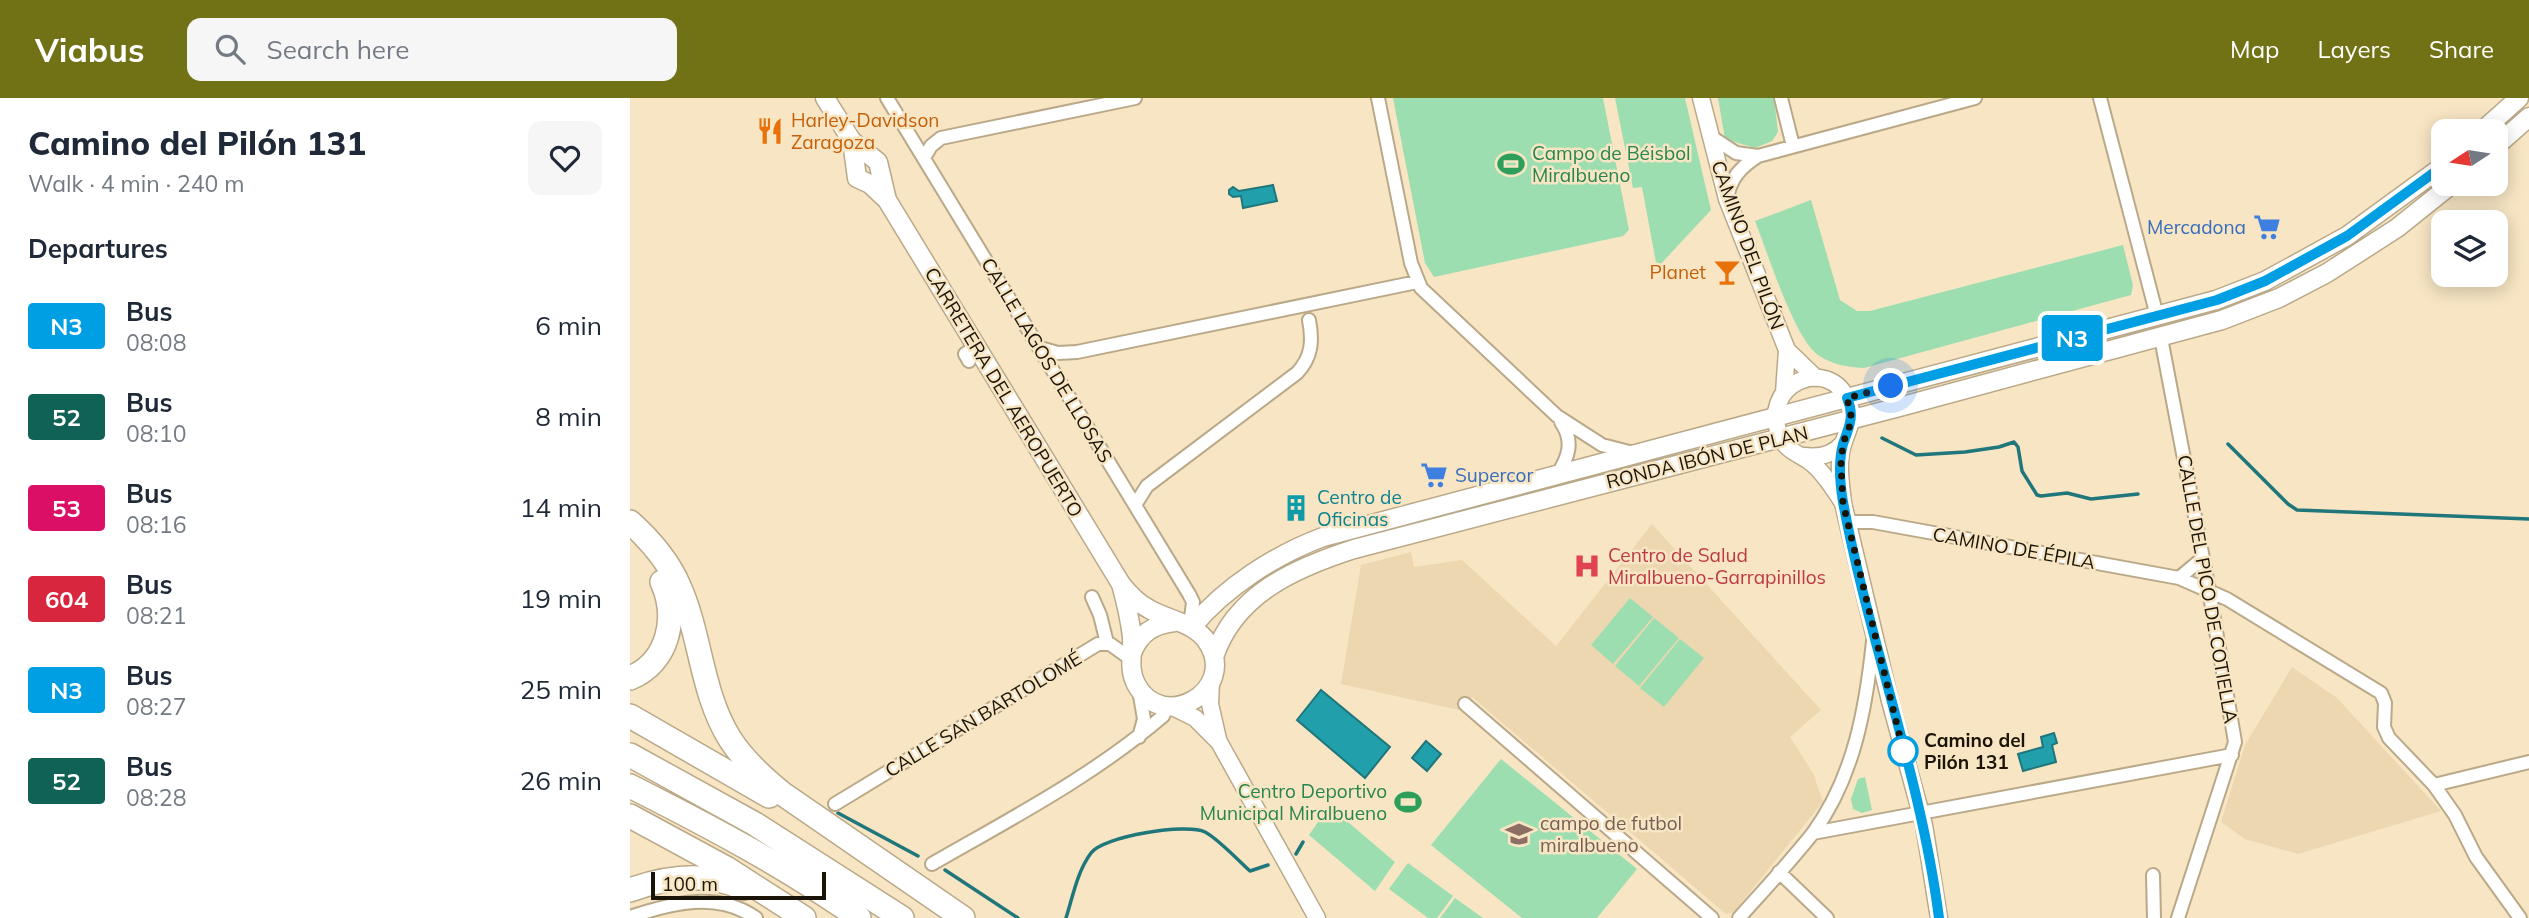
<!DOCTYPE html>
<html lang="en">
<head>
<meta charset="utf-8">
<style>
  :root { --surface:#fff; --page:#f6f6f7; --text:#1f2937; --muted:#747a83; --accent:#717116 }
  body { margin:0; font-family:Mulish,sans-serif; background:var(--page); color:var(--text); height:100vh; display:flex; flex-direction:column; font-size:26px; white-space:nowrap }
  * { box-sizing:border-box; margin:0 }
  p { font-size:23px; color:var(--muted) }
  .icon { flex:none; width:38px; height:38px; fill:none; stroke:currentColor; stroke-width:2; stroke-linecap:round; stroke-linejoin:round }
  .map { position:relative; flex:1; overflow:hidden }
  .drawer { display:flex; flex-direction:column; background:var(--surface); width:630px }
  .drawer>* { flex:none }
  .badge { padding:0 14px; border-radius:5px; font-size:24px; line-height:46px }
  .needle { width:46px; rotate:258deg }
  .controls { position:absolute; left:1801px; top:21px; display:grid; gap:14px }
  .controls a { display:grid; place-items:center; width:77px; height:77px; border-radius:14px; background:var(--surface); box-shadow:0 4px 18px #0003; font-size:35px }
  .scale { position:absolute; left:21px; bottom:18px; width:175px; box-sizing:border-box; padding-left:7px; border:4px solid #1a1408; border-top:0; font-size:19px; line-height:24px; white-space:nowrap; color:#1a1408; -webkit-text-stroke:5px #f7e5c3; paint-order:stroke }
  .you { position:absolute; width:35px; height:35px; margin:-18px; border:5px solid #fff; border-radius:50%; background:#1a73e8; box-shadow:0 0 0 10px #1a73e833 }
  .map>.badge { position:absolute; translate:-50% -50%; box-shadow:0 0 0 4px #fff }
  h2 { padding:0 28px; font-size:26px; line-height:63px }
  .round { display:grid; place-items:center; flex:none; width:74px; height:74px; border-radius:14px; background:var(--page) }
  .head { display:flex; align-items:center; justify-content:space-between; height:119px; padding:0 28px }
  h1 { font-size:33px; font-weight:800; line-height:52px }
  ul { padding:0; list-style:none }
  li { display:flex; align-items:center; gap:21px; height:91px; padding:0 28px }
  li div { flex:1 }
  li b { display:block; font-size:26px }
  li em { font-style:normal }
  li .badge { min-width:77px; font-weight:700; text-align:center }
  header { display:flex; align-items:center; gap:42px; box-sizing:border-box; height:98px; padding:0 35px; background:var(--accent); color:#fff }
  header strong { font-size:33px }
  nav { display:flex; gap:38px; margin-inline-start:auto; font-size:24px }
  .search { width:490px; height:63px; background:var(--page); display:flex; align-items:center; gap:18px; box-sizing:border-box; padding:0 24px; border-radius:14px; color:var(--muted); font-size:26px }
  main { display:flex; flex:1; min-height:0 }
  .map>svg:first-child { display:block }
</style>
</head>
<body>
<header>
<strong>Viabus</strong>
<div class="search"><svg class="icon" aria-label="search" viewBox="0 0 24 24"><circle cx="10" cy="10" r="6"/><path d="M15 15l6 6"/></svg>Search here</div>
<nav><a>Map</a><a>Layers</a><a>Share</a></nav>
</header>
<main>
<section class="drawer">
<div class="head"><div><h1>Camino del Pilón 131</h1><p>Walk · 4 min · 240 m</p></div><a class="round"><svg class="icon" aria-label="heart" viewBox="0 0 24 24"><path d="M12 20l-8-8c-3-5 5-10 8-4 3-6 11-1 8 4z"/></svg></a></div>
<h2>Departures</h2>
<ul>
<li><span class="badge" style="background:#009fe3;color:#fff">N3</span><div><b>Bus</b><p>08:08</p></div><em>6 min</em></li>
<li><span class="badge" style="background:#0f6255;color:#fff">52</span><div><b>Bus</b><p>08:10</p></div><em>8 min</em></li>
<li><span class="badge" style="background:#dc0f66;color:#fff">53</span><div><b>Bus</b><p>08:16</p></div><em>14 min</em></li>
<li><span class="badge" style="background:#d7263d;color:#fff">604</span><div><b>Bus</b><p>08:21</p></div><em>19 min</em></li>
<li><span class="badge" style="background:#009fe3;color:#fff">N3</span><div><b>Bus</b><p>08:27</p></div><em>25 min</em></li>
<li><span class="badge" style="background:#0f6255;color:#fff">52</span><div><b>Bus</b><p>08:28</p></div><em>26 min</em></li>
</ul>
</section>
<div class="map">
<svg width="1899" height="820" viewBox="0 0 1899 820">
  <rect width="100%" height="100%" fill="#f7e5c3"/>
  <!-- built -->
  <path fill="#edd7b0" d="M1022 426 1191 612 1160 639 1183 675 1193 704 1103 815 1096 816 842 599 829 612 711 586 731 467 781 454 784 469 832 462 926 548Z
    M1662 569 1707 600 1811 713 1668 756 1615 741 1591 724 1615 647Z"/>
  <!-- green -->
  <path fill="#9ddeb1" d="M763 0H973L999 132 993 138 804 179 795 165Z
    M985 0H1055L1081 112 1027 170 1012 89 1003 90Z
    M1088 0H1144L1148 34 1142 43 1125 50 1095 41Z
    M1181 102 1210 202 1227 213H1240L1493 147 1503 187 1501 197 1234 270C1217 269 1203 267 1188 257 1164 240 1137 153 1125 123Z
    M1000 500 1023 519 983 566 961 547Z
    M1024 520 1049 540 1009 588 985 568Z
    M1050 541 1074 560 1034 609 1010 590Z
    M871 661 1007 771 967 820H892L801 747Z
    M1235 679 1242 712 1232 715 1223 711 1221 701 1228 681Z
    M699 708 765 764 745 793 679 737Z
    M778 765 823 798 807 820H798L759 791Z
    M825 800 853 820H810Z"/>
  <!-- water -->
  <path fill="#21a0ac" stroke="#1f767b" stroke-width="2" d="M643 87 647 103 613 110 611 98 603 99 599 96V92L603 89 609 93Z
    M691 592 760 649 735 680 667 622Z
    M1424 635 1427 645 1422 647 1426 664 1393 673 1388 656 1413 649 1411 639Z
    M796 643 811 656 797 673 782 660Z"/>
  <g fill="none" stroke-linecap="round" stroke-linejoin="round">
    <!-- stream -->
    <path stroke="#1f767b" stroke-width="3.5" d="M1252 340 1286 357 1335 354 1369 349 1384 344 1388 349 1392 373 1407 397 1411 398 1437 395 1461 401 1508 396
      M1598 346 1658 406 1667 412 1899 421
      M208 715 288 758
      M666 756 673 744
      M315 772 388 820
      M436 820C443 798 447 774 461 755 473 738 557 725 575 734 587 740 609 763 620 773L638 767"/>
    <defs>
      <path id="minor" d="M257 0 559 496 563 504 560 528
        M748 0 781 165 791 190 927 318 972 347 1003 355
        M1151 0 1163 48
        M1470 0 1527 218
        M1080 38 1106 55 1128 58
        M294 60 301 48 311 40 505 0
        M1097 101C1100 80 1111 69 1128 58L1345 0
        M1531 240 1579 492 1605 644 1548 820
        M410 250 428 255 447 254 787 184
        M339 263 335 256 346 248
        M927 377C939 359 944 343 931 324
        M505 407 517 388 667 275C682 259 683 243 679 222
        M1218 424H1243L1549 480 1597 501 1751 595 1755 605 1754 629 1759 640 1804 687 1825 717 1846 759 1890 820
        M1549 480 1573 460
        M462 499 470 517 477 545
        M835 606 1082 820
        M509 639 514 621 509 592
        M1804 687 1899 664
        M205 706 468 546H480L501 561
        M1183 735 1602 657
        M302 766C382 720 463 678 533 618L537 608
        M1149 774 1197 820
        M1523 777 1524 820
        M0 819C41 805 87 793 126 820
        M1109 820C1134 792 1160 764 1183 735 1224 679 1236 610 1243 543"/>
      <path id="tertiary" d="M1071 0 1097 101 1157 252 1186 280
        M1154 295 1157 252
        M1174 358C1189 360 1203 357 1213 345
        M1213 405C1204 391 1196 378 1184 367 1173 357 1157 354 1151 340 1126 287 1200 254 1219 305 1225 321 1218 331 1213 346 1207 365 1211 386 1213 405L1260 603 1294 727 1309 820
        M581 583 580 606 588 641
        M543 609 565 620 589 644 687 820"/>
      <path id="secondary" d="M195 0 222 43 248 64 257 102
        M1852 33 1889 0
        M222 43 227 80 240 86 257 102 491 486C499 496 507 505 519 511 538 522 566 525 578 545 608 593 532 636 506 586 498 571 503 555 502 539 500 521 496 504 491 486
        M1866 48 1899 19
        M562 529C595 489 645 457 693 439L1586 202 1635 183 1717 138 1813 68
        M502 555C510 535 524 526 545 524
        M584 559C605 496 665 470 724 451L1273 308 1592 222 1649 200 1697 175 1767 130 1822 86"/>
      <path id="motorway" d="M0 424C20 442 38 462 49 488 71 537 71 595 100 641 114 663 133 680 153 696L333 820
        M0 580C39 564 48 519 32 484
        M0 618 139 698
        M0 657 125 726 272 820
        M0 688C79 728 157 769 229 820
        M0 718 96 770 174 820
        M0 792C36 779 77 774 113 790"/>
    </defs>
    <!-- minor casing -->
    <use href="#minor" stroke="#baa989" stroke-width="16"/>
    <!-- tertiary casing -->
    <use href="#tertiary" stroke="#baa989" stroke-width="19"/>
    <!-- secondary casing -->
    <use href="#secondary" stroke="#baa989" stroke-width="21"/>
    <!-- motorway casing -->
    <use href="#motorway" stroke="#baa989" stroke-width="26"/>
    <!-- minor -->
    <use href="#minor" stroke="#fff" stroke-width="12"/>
    <!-- tertiary -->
    <use href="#tertiary" stroke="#fff" stroke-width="16"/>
    <!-- secondary -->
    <use href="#secondary" stroke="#fff" stroke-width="18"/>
    <!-- motorway -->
    <use href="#motorway" stroke="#fff" stroke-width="23"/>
  </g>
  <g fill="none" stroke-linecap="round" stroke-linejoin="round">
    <defs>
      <path id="line" d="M1309 820C1291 679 1239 544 1213 404 1210 386 1208 364 1213 346 1219 329 1225 318 1217 300L1587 202 1635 183 1717 138 1813 68"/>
    </defs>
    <!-- line casing -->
    <use href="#line" stroke="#fff" stroke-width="16"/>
    <!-- line -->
    <use href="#line" stroke="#009fe3" stroke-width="10"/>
    <!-- walk -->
    <path stroke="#1a1408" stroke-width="7" stroke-dasharray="0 12.6" d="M1261 288 1217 300 1222 322 1213 345 1211 366 1213 405 1275 660 1273 653"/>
  </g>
  <!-- icons -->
  <defs>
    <symbol id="restaurant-bare" viewBox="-9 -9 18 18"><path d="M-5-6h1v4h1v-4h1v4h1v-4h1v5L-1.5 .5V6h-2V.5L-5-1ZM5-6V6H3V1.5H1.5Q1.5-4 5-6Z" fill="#e8710a" stroke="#f7e5c3" stroke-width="2.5" paint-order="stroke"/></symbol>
    <symbol id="stadium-bare" viewBox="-9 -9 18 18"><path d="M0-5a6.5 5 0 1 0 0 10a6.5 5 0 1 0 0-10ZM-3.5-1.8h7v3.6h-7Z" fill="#2e9e5b" stroke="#f7e5c3" stroke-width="2.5" paint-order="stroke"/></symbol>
    <symbol id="supermarket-bare" viewBox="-9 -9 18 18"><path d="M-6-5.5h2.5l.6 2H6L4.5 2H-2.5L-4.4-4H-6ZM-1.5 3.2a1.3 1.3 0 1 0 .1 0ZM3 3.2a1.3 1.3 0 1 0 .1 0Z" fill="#3f7fe0" stroke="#f7e5c3" stroke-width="2.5" paint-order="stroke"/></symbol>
    <symbol id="bar-bare" viewBox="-9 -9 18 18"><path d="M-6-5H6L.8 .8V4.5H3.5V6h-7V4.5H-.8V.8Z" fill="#e8710a" stroke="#f7e5c3" stroke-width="2.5" paint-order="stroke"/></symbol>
    <symbol id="building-bare" viewBox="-9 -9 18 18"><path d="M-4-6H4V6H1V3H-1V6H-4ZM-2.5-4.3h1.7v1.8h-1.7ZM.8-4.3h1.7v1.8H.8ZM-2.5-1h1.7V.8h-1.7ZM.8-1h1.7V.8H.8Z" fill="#0f9aa8" stroke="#f7e5c3" stroke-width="2.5" paint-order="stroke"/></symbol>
    <symbol id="hospital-bare" viewBox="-9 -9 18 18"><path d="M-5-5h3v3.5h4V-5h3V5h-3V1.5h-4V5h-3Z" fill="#e0444e" stroke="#f7e5c3" stroke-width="2.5" paint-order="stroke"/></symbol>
    <symbol id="university-bare" viewBox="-9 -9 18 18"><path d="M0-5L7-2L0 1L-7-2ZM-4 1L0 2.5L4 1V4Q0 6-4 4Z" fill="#8d6e63" stroke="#f7e5c3" stroke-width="2.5" paint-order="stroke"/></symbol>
  </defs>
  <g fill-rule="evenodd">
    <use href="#restaurant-bare" x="121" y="14" width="38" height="38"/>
    <use href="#stadium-bare" x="862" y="47" width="38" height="38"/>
    <use href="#supermarket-bare" x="1618" y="110" width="38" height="38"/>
    <use href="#bar-bare" x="1078" y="155" width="38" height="38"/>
    <use href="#supermarket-bare" x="785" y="358" width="38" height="38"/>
    <use href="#building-bare" x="647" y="391" width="38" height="38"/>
    <use href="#hospital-bare" x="938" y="449" width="38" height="38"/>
    <use href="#stadium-bare" x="759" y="685" width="38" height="38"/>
    <use href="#university-bare" x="870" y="717" width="38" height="38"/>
  </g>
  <!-- markers -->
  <circle fill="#fff" stroke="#009fe3" stroke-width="3.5" cx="1273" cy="653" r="14"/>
  <g text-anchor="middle" stroke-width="5" stroke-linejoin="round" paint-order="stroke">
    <!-- food labels -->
    <g font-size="19" fill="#c56008" stroke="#f7e5c3" text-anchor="start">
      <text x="161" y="29">Harley-Davidson<tspan x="161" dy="22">Zaragoza</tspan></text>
      <text x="1076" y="181" text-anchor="end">Planet</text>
    </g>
    <!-- leisure labels -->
    <g font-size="19" fill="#27864d" stroke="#f7e5c3" text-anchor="start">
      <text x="902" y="62">Campo de Béisbol<tspan x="902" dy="22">Miralbueno</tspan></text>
      <text x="757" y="700" text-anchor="end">Centro Deportivo<tspan x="757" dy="22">Municipal Miralbueno</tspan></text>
    </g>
    <!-- shop labels -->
    <g font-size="19" fill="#366cbe" stroke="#f7e5c3" text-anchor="end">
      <text x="1616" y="136">Mercadona</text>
      <text x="825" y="384" text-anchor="start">Supercor</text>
    </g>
    <!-- street labels -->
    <g font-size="19" fill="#1a1408" stroke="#f7e5c3">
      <text transform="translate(1118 147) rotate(70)" y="7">CAMINO DEL PILÓN</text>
      <text transform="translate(417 262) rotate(59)" y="7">CALLE LAGOS DE LLOSAS</text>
      <text transform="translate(374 294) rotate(59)" y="7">CARRETERA DEL AEROPUERTO</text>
      <text transform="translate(1077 359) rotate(-14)" y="7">RONDA IBÓN DE PLAN</text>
      <text transform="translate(1384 450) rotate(10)" y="7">CAMINO DE ÉPILA</text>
      <text transform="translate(1578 491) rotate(80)" y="7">CALLE DEL PICO DE COTIELLA</text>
      <text transform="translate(353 616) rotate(-31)" y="7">CALLE SAN BARTOLOMÉ</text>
    </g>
    <!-- culture labels -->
    <g font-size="19" fill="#0d838f" stroke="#f7e5c3" text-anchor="start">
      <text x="687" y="406">Centro de<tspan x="687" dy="22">Oficinas</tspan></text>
    </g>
    <!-- health labels -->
    <g font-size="19" fill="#be3a42" stroke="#f7e5c3" text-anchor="start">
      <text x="978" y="464">Centro de Salud<tspan x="978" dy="22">Miralbueno-Garrapinillos</tspan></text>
    </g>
    <!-- stop labels -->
    <g font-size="19" font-weight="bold" fill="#1a1408" stroke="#f7e5c3" text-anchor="start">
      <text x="1294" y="649">Camino del<tspan x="1294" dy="22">Pilón 131</tspan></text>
    </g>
    <!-- education labels -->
    <g font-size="19" fill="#785e54" stroke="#f7e5c3" text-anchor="start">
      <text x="910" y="732">campo de futbol<tspan x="910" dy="22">miralbueno</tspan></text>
    </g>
  </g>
</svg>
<div class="controls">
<a><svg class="needle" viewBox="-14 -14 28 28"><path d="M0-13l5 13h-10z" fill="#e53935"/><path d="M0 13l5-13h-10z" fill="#747a83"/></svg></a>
<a><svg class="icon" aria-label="layers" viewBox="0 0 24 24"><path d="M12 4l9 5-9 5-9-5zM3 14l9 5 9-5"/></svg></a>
</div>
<div class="scale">100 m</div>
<div class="you" style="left:1261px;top:288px"></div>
<b class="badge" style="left:1442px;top:240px;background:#009fe3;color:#fff">N3</b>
</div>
</main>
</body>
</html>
